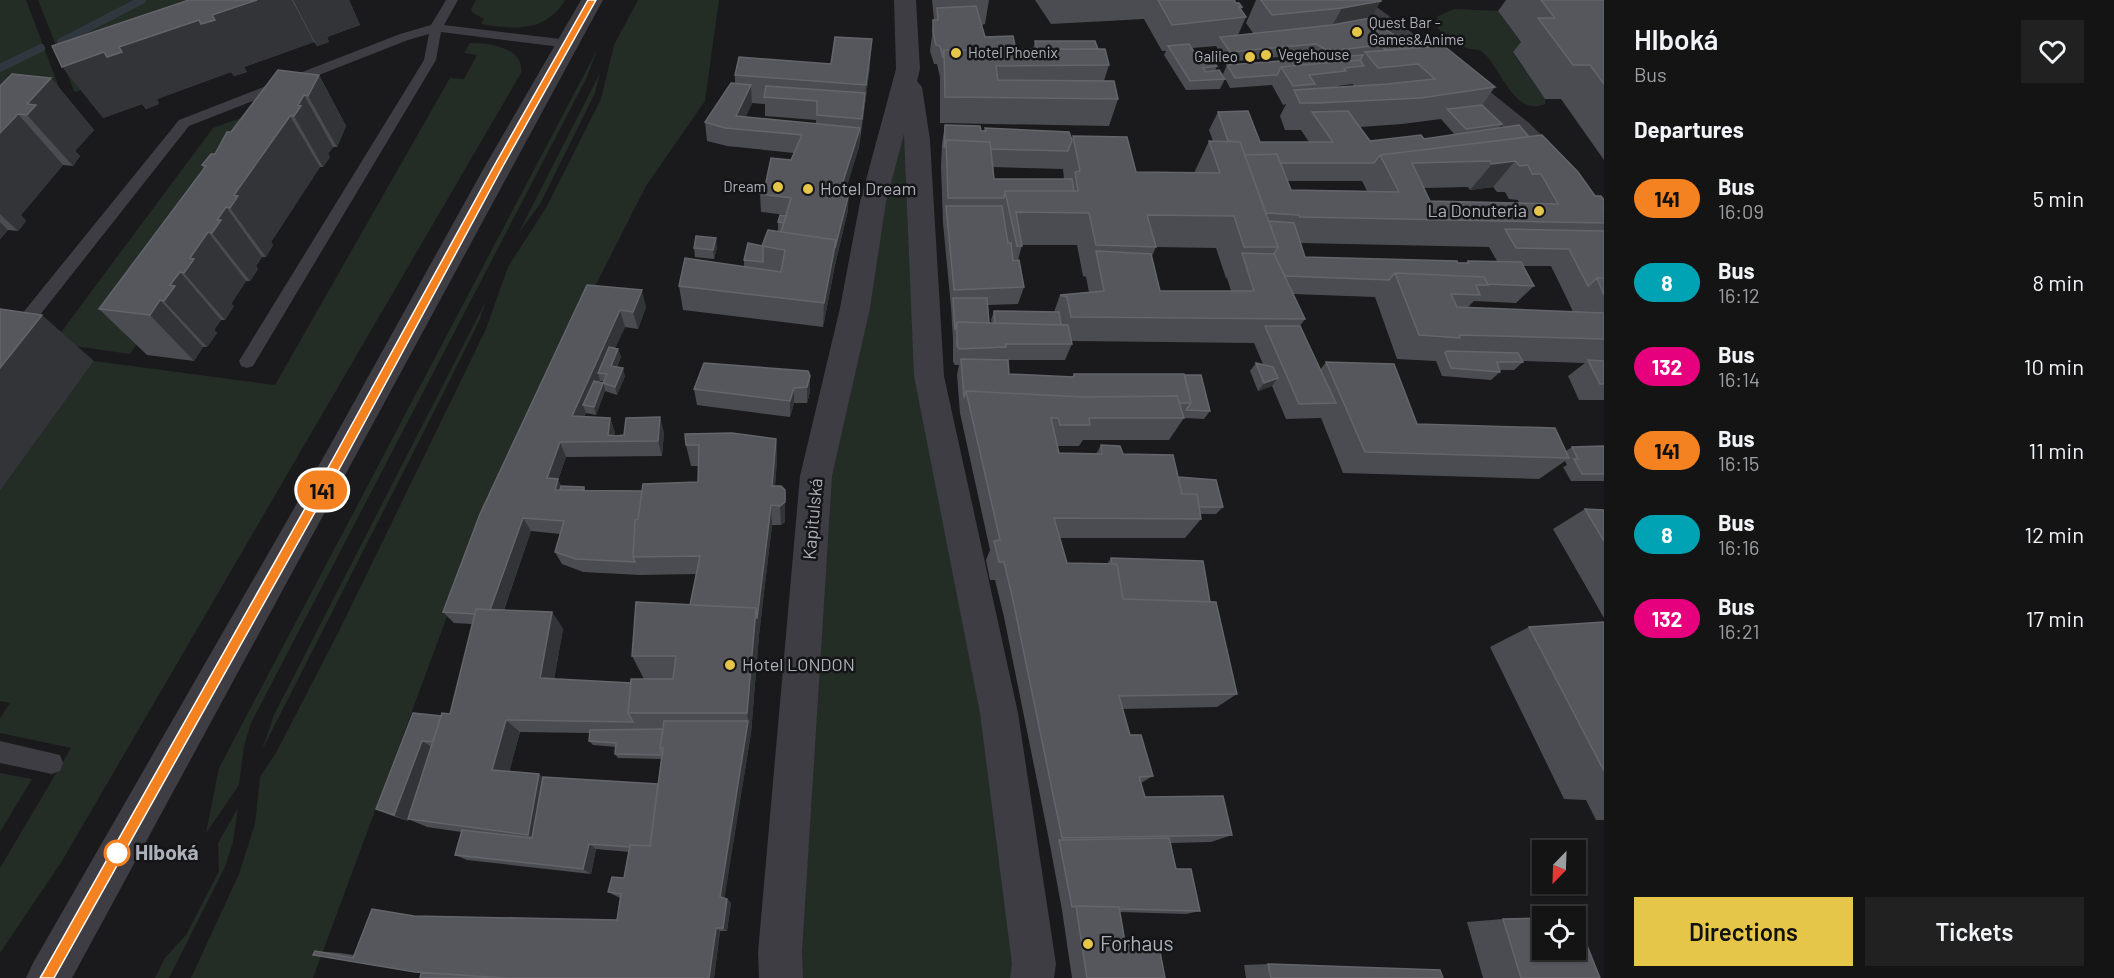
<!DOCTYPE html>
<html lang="en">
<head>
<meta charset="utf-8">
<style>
  :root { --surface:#141415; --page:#212122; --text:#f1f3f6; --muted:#9d9ea0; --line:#333334; --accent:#e5c649 }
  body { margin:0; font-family:Barlow,sans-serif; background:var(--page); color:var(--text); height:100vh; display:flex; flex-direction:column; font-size:22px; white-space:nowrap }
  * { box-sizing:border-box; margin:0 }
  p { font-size:20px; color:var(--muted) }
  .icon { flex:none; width:33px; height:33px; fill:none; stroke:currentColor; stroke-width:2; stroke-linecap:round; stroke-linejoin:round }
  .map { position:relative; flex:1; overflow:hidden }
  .drawer { display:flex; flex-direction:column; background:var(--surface); width:510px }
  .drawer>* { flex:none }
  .badge { padding:0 12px; border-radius:20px; font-size:21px; line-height:39px }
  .needle { width:39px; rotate:203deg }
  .controls { position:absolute; left:1532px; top:840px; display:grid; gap:12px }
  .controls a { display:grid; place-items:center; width:54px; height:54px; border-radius:0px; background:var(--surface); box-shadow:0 2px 4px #0004,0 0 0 2px var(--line); font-size:30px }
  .map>.badge { position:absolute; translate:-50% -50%; box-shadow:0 0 0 3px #fff }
  h2 { padding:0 30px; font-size:22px; line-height:54px }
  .round { display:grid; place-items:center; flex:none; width:63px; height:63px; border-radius:0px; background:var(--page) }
  .overview { display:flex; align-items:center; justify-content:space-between; height:102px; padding:0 30px }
  h1 { font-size:28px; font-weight:600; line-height:45px }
  .action { display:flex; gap:12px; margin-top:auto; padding:12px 30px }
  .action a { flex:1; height:69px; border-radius:0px; background:var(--accent); color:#111; font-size:24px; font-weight:600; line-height:69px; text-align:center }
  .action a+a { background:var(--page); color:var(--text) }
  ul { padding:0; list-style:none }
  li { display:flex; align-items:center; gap:18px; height:84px; padding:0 30px }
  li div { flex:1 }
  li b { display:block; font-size:22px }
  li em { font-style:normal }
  li .badge { min-width:66px; font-weight:700; text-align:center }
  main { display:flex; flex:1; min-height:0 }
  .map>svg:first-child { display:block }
</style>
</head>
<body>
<main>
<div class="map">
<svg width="1604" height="978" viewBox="0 0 1604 978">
  <rect width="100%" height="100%" fill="#1a1a1c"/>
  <!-- green -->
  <path fill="#242c26" d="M0 0H26L60 90 0 127Z
    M38 0H245L77 92 74 91Z
    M476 0H565C547 32 513 30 481 24L484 19 473 13 471 9Z
    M638 0H719L705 101 646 186 553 369 481 525 313 978H191L239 874 255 824 260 777 277 751 339 631 486 329 508 267 547 206 601 99 614 45Z
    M1454 9 1498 11 1528 52 1513 53 1545 99V104C1513 118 1500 64 1481 51 1478 49 1471 50 1467 48 1453 44 1441 37 1436 23L1438 16Z
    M470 43C489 42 525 48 521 73L62 861 0 953V868L71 748 0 733V718L10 703 0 701V491L94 361 275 385 450 78 464 79 477 55 464 53Z
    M597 50 587 77 572 106 251 723 244 746 239 785 206 833 219 768Z
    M908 69 930 381 1032 978H781L817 470Z
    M600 73 595 93 540 204 518 234Z
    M274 106 289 129 130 354 53 343 213 128Z
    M486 301 479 321 443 394 262 750 274 715Z
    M0 773 32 779 0 832Z
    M238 808 233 842 225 867 169 978H155L165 958 186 935 219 871 218 843Z"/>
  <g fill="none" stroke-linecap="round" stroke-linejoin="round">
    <!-- stream -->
    <path stroke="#31373f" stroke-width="8" d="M61 42 142 0
      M0 68 41 48"/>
    <!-- service -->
    <path fill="#3d3d43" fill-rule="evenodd" d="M446 0H458L444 25 569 40 575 44 569 48 441 32 436 60 253 366 247 368 241 366 239 361 424 60 429 34 408 40 189 126 6 358 0 359V341L179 120 400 34 431 25Z
      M0 741 60 755 63 763 60 771 52 774 0 763Z"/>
    <!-- minor -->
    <path fill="#3d3d43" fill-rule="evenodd" d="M894 0H916L920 69 917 81 922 87 930 140 944 376 1018 713 1056 964 1054 978H1010L1012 964 980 713 914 376 904 134 886 202 870 308 832 476 802 952 803 978H759L758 952 800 476 840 308 860 202 896 69Z
      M1341 0H1367L1463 70 1529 123 1559 152 1604 205V235L1594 232 1569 197 1511 135 1447 80Z"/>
    <!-- tertiary -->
    <path fill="#3d3d43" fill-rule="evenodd" d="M581 0H603L72 978H26L33 963 327 451 485 166Z"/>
  </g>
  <!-- wall -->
  <path fill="#4b4c51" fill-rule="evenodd" d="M189 0H349L360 25 327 37 329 42 317 46 314 42 244 67 247 72 234 76 231 72 157 99 159 104 146 109 142 104 103 118Z
    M932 0H989L985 24 981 25 985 37 1016 50 1033 49 1035 41 1098 49 1109 65 1104 81 1118 99 1109 126 940 123V77L937 64H934L930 51 934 20Z
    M1035 0H1234L1236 3 1242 7 1241 10 1246 17 1238 35 1253 33 1246 23 1256 0H1380L1370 18 1412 48 1495 87 1482 105 1502 124 1499 128 1529 137 1595 196 1604 200V400H1579L1568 376 1585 363 1523 361V362L1514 370H1500V372L1491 380 1442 376 1436 361 1397 359 1375 297 1293 294 1305 319 1300 326 1320 370 1326 362 1417 424 1566 451 1572 447 1604 446V481H1571L1563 467 1567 465 1565 461 1539 479 1343 473 1321 418 1286 419 1272 386 1258 391 1250 371 1256 363 1263 364 1254 343 1071 341 1072 344 1065 360H1008L1009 374 1072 377 1074 374H1184L1210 411 1204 419 1184 418 1169 440H1083L1079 446H1057L1059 453 1096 454 1101 445 1178 477 1223 507 1216 514H1201V519L1185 538H1059L1067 563 1107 564 1111 558 1210 602 1237 694 1217 707 1122 709 1130 735 1153 776 1141 783 1145 797 1232 835 1211 842 1171 843 1176 869 1200 911 1186 914 1119 912 1125 942 1165 978H1072L1062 910 1050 845 1004 617 995 580H990L986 560 990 550 960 413 957 375 959 365H955L953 362V339L951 307 943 223 941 166 942 144 945 125 981 131H984L985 128 1072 140 1073 136 1136 172 1194 173 1209 141H1213L1209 130 1218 112 1260 142H1309L1301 130H1285L1280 116 1286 104 1283 105 1272 85 1230 88 1223 74 1227 65 1320 58 1310 54 1226 62 1216 46 1192 48 1200 61 1217 66 1215 71 1225 79 1220 89 1186 90 1164 55 1166 51H1162L1144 19 1051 24ZM1353 84 1354 86 1337 87 1338 86ZM1441 119 1455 135 1424 139 1370 141 1360 127 1402 124ZM993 167 1063 169 1064 179H994ZM1287 181H1362L1367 191 1291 190ZM1468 187 1470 190 1493 187 1497 192H1505L1509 199 1518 200 1519 203 1430 201 1424 188ZM1300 243 1489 247 1497 261H1468L1466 263H1458L1305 257ZM1022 245H1077L1083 276 1086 277 1089 292 1060 295 1054 312 994 311 991 320 992 323H989L988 305 1018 304 1024 287 1018 260ZM1156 247 1216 248 1226 278H1227L1231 291H1160L1152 256ZM1523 266H1551L1569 303 1573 312 1467 308 1474 301 1516 303 1534 286Z
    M1506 0H1604V160L1561 99H1545L1513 52 1521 42 1498 11Z
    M870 66 859 147 845 192 848 210 835 265 823 327 683 310 679 286 744 267V260L781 232 778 231V222L786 215 761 212 760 194 791 160 794 153 727 146 707 141 705 122 735 83V75ZM752 103 765 104V116L816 120V124L745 117Z
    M319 75 346 126 337 147H333L328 154 330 157 323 167H320L271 242 273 245 266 257H262L256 266 258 269 250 281H246L231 304 234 306 225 320H221L214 330 217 333 207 347H203L194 361 147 355 99 309 204 168 202 165 215 154 231 132Z
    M51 78 94 130 75 151 80 156 73 166 63 165 21 215 26 221 18 231 8 230 0 239V86Z
    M717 247 714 259 695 257 694 248Z
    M587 285 646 307 638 329 625 327 615 348 618 349 621 357 617 367 625 376 617 395 605 391 603 383 604 381H600L599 383 605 391 596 415 586 413 584 417 610 418 615 433V436L664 432 662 456 566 457 558 480 561 486 584 487 585 490 642 491 698 482 699 466H691L686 445 776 439 777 460 775 486 785 490V522L781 525H772L759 635 751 733 724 898 727 899 731 903 727 931H720L714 978H420L421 973 315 951 340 953 354 955 414 916 617 920 620 898 608 892 624 878 629 852 596 849 591 874 467 860 455 855 461 832 427 827 408 819V821L390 815 376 809 413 713 441 716 450 714 472 624 454 623 443 612ZM531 531 560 534 555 552 562 564 583 572 640 575 696 574 690 605 632 656 644 679 631 683 554 679 563 629 552 612 504 610ZM520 732 590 733 589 741 593 745 616 747 615 754 618 758 661 759 658 784 543 777 509 772Z
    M808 371 810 392 807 403H794L790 417 697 405 694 389Z
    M1585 509 1604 510V618L1553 529Z
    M1604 622V820H1596L1586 800 1564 799 1490 647 1529 627Z
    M1503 919 1600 978H1483L1467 922Z
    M1268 964 1443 978H1246L1244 965Z"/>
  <!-- shaded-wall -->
  <path fill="#333437" d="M257 0H292L314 42 244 67 247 72 234 76 231 72 157 99 159 104 146 109 142 104 103 118 62 67Z
    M293 0H349L360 25 327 37 329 42 317 46Z
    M1381 1 1365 28 1327 35 1342 8Z
    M872 39 870 66 861 137 866 85Z
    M319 75 346 126 337 147 308 96Z
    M51 78 94 130 75 151 80 156 73 166 27 115V104Z
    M751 85 752 104 740 129 736 116Z
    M304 95 333 147 328 154 330 157 323 167 294 116 298 105Z
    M18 114 63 165 21 215 26 221 18 231 0 214V133Z
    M290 116 320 167 271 242 273 245 266 257 230 208 234 195Z
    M860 128 859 147 840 209V191Z
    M1515 161 1493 187 1470 190 1492 164Z
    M849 193 848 210 835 265 823 327 824 303 836 240Z
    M226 207 262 257 256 266 258 269 250 281 212 233 217 220Z
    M0 222 8 230 0 239Z
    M208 232 246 281 231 304 234 306 225 320 184 273 190 258Z
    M716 238 717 247 714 259 713 250Z
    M180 272 221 320 214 330 217 333 207 347 164 301 170 285Z
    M642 290 646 307 638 329 633 312Z
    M160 300 203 347 194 361 150 315Z
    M620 310 625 327 603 374 598 373 600 381 589 406 583 405 586 413 578 431 572 416Z
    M42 315 94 361 0 491V368Z
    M618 349 621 357 613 374 611 366Z
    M623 368 625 376 617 395 615 387Z
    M810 376V392L807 403V387Z
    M1278 378 1272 386 1258 391 1264 383Z
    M603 383 605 391 596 415 594 407Z
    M794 388V403L790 417V401Z
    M660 417 664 432 662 456 658 441Z
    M610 418 615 433 614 442 608 435Z
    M776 439 777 460 773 506 772 486Z
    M560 442 566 457 558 480 565 493 559 496 547 478Z
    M785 490V522L781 525 780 506Z
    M771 505 772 525 759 635 751 733 724 902 720 897 748 721 747 713 756 608Z
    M523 518 531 531 498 626 489 615Z
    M552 612 563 629 552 692 540 678Z
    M506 720 520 732 507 781 492 770Z
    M422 741 435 749 408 821 394 815Z
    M539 774 552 784 541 843 528 835Z
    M589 844 596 849 591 874 583 869Z
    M727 899 731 903 727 931 723 928Z
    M716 928 720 931 714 978H709Z"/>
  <!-- building -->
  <path fill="#56575c" stroke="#64656b" stroke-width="1.5" fill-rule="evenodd" d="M189 0H257L212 15 215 20 201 24 199 20 119 47 122 52 107 57 104 52 62 67 52 46Z
    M1158 0H1234L1236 3H1239L1242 7H1239L1246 17 1172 25Z
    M1261 0H1380L1381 1 1342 8 1272 15Z
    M1541 0H1604V84L1590 65H1573L1538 18H1555Z
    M976 6 985 37 1013 36 1016 50H944L943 58 940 46 936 45 933 32V20H938L937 8Z
    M1370 18 1412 48 1386 50 1380 45 1338 50 1325 49 1316 44 1230 52 1220 37 1332 25Z
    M835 37 872 39 866 85 735 75 739 57 831 64Z
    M1035 41H1095L1098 49H1037Z
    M1189 44 1200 61 1213 60 1217 66 1203 68 1206 72 1219 70 1225 79 1190 81 1168 46Z
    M1444 46 1495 87 1421 98 1317 103H1300L1294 90 1387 84 1435 79 1418 64 1378 68 1365 52Z
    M1105 49 1109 65 996 66 998 80 1114 81 1118 99 945 97 944 50Z
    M1363 55 1360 60 1281 67 1277 75 1235 78 1227 65Z
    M1360 60 1364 66 1344 68 1346 71 1309 75 1315 84 1293 86 1281 67Z
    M278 70 319 75 308 96 304 95 298 105 301 106 294 116H290L234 195 238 196 230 208 226 207 217 220H221L212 233 208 232 190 258 194 259 184 273 180 272 170 285 175 286 164 301 160 300 150 315 99 309 206 166 202 165 211 154H215L227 132H231Z
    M12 74 51 78 27 104 36 105 27 115 18 114 0 133V86Z
    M731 83 751 85 736 116 860 128 840 191 849 193 835 248 836 240 781 232 791 198 760 194 766 182 771 158 791 160 802 135 725 128 705 122Z
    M766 86 865 93 862 119 817 115V101L764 97Z
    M1482 105 1502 124 1466 129 1447 109Z
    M1248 111 1260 142H1333L1312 112 1348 111 1370 141 1421 135 1424 139 1519 125 1529 137 1380 155 1374 163H1280L1277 154 1245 155 1240 142 1228 141 1218 112Z
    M945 125 980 126 981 131H986L985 128 1069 132 1072 140 1068 151 991 149 990 142 946 140 944 148Z
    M1542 135 1578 172 1595 196H1601L1604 200V208H1603L1604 210V223L1300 217 1299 215 1266 213 1245 155 1277 154 1291 190 1399 192 1380 155ZM1490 161 1492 164 1515 161 1520 166 1528 165 1532 174H1541L1558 204 1430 201 1412 163Z
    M1073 136 1127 137 1136 172 1220 173 1209 141 1240 142 1278 247H1244L1234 216 1147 215 1156 247 1096 245 1089 213 1016 212 1022 246H1017L1005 191H1078L1075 172 1080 171Z
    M946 140 990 142 994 179H1072L1074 191H1005L1004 198H948Z
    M946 206H1002L1008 243H1011L1013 261 1019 260 1024 287 954 290Z
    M780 215 786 216 784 223 778 222Z
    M1269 221 1294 223 1305 257 1457 261 1458 263H1469L1468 261 1521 262 1534 286 1488 284 1484 277 1395 273 1389 280 1285 276 1274 254 1278 247Z
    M1505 229 1604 231V278H1597L1588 286 1569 249 1516 248Z
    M768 230 836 240 824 303 679 286 685 258 781 272 785 250 762 246Z
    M696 236 716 238 713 250 694 248Z
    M748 243 763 246V262L744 260Z
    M1096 251 1151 254 1160 291H1254L1242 253 1274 254 1305 319 1071 317 1067 297 1060 295 1104 291Z
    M1395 273 1484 277 1488 285H1476L1480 295 1451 294 1457 307 1604 313V339L1459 335 1460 338 1419 335Z
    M1597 278H1604V295Z
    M587 285 642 290 633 312 620 310 572 416 610 418 608 435 616 436 624 435 626 418 660 417 658 441 560 442 547 478 558 479 555 490 642 491 638 519 635 520 633 557 635 562 576 559 555 552 564 521 523 518 490 610 476 609 475 614 443 612 480 514Z
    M953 298H987L989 323 957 322 955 330Z
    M0 309 42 315 0 368Z
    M994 311 1059 312 1061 325 995 323Z
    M957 322 1068 325 1072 344H1006V347L959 349 957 346Z
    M1265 326H1300L1336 403 1299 404Z
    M609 347 618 349 611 366 623 368 615 387 603 383 607 374 598 373Z
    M1447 351 1518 353 1523 362H1497L1500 372 1451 368 1445 353Z
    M961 359 1008 360 1009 374 1074 377V374H1184L1191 403H1179L1177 396 1083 397 966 391 964 398Z
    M1588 360 1604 361V384H1600Z
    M1326 362 1394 364 1417 424 1555 428 1569 458 1365 452Z
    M704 363 808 371 810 376 807 387 794 388 790 401 694 389Z
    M1256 363 1273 367 1278 378 1264 383Z
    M1185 375H1201L1210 411 1186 410 1191 403Z
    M594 381 603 383 594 407 583 405Z
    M966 391 1083 397 1177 396 1184 418H1089L1090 425H1060L1058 418H1051L1059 453 1102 454 1101 445 1120 446 1123 454 1173 455 1182 494H1197L1201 519 1054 518 1067 563 1117 564 1123 599 1216 602 1237 694 1119 696 1130 735H1141L1153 776 1139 777 1145 797 1223 796 1232 835 1062 838 1013 600 1004 562H999L994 541 1000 540Z
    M732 433 776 439 772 486H781L785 490V502L780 506 771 505 757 619 756 608 690 605 700 556 633 557 635 520 638 519 643 484 698 482 699 445H686L685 434Z
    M1604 446V474H1582L1574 459H1578L1572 447Z
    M1178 477 1216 480 1223 507H1199L1197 494H1182Z
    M561 486 584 487V490H560Z
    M1585 509 1604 510V541Z
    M1111 558 1203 561 1210 602 1123 599 1117 564H1112Z
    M636 602 756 608 747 713H628L631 679H673L676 656H632Z
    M476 609 552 612 540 678 631 683 628 713 633 722 506 720 492 770 539 774 528 835 408 819 442 713 450 714Z
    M1604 622V771L1529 627Z
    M413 713 441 716 433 742 422 741 394 815 376 809Z
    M664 721H748L720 897 727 899 723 928H716L709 978H506L415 972 313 955 315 951 353 958 372 909 414 916 617 920 621 894 608 892 612 877 624 878 630 845 650 846 663 748H660Z
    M663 729 660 748 662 752V755L615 754 616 743 589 741 590 730Z
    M543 777 658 784 650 846 630 845V847L589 844 583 869 455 855 462 830 532 838Z
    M1169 838 1176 869H1191L1200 911 1119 909V907L1076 906 1072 907 1059 840Z
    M1076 906 1119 907 1125 942 1158 941 1165 978H1087Z
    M1542 918V950H1575V918H1576L1600 978H1521L1503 919Z
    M1268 964 1440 970 1443 978H1271Z
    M421 973 448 974 503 978H420Z"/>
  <!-- line -->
  <path fill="#f58220" stroke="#fff" stroke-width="1.5" d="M588 0H596L503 166 342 464 54 978H40L43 973 334 457 494 166Z"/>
  <!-- markers -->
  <g fill="#e5c649" stroke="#151517" stroke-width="2">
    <circle cx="1357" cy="32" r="6"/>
    <circle cx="956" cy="53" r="6"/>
    <circle cx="1266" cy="55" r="6"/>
    <circle cx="1250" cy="57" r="6"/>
    <circle cx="778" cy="187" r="6"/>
    <circle cx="808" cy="189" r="6"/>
    <circle cx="1539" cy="211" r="6"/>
    <circle cx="730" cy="665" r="6"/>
    <circle cx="1088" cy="944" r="6"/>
  </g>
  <circle fill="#fff" stroke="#f58220" stroke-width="3" cx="117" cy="853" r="12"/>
  <g text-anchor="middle" stroke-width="5" stroke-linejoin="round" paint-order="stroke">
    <!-- far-poi labels -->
    <g font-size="15" fill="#adb0ba" stroke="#151517" text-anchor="start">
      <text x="1369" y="28">Quest Bar -<tspan x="1369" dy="17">Games&amp;Anime</tspan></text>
      <text x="968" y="58">Hotel Phoenix</text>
      <text x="1278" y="60">Vegehouse</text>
      <text x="1238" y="62" text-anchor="end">Galileo</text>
      <text x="766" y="192" text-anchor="end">Dream</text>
    </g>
    <!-- poi labels -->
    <g font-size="18" fill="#adb0ba" stroke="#151517" text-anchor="start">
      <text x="820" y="195">Hotel Dream</text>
      <text x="1527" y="217" text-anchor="end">La Donuteria</text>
      <text x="742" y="671">Hotel LONDON</text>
    </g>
    <!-- street labels -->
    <g font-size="18" fill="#adb0ba" stroke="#151517">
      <text transform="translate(813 519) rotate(-85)" y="6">Kapitulská</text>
    </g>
    <!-- near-stop labels -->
    <g font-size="21" font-weight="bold" fill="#adb0ba" stroke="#151517" text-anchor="start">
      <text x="135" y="860">Hlboká</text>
    </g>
    <!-- near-poi labels -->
    <g font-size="21" fill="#adb0ba" stroke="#151517" text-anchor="start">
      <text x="1100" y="951">Forhaus</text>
    </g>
  </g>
</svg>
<div class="controls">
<a><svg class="needle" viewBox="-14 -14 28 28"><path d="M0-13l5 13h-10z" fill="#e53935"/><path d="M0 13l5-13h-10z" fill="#9d9ea0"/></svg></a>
<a><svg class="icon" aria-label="locate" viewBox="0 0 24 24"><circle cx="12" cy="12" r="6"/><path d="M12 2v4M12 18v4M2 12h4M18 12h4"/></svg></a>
</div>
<b class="badge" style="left:322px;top:490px;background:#f58220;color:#111">141</b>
</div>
<section class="drawer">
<div class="overview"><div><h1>Hlboká</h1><p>Bus</p></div><a class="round"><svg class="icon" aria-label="heart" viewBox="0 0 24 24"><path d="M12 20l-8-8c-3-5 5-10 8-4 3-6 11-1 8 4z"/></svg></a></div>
<h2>Departures</h2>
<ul>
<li><span class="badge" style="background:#f58220;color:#111">141</span><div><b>Bus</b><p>16:09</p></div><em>5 min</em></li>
<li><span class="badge" style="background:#00a3b4;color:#fff">8</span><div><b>Bus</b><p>16:12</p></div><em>8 min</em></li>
<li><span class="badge" style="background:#e6007e;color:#fff">132</span><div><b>Bus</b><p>16:14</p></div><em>10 min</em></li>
<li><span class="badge" style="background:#f58220;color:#111">141</span><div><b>Bus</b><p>16:15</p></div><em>11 min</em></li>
<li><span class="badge" style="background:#00a3b4;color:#fff">8</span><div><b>Bus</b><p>16:16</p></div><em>12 min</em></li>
<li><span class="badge" style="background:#e6007e;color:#fff">132</span><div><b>Bus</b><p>16:21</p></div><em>17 min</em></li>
</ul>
<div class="action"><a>Directions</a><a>Tickets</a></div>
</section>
</main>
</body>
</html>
